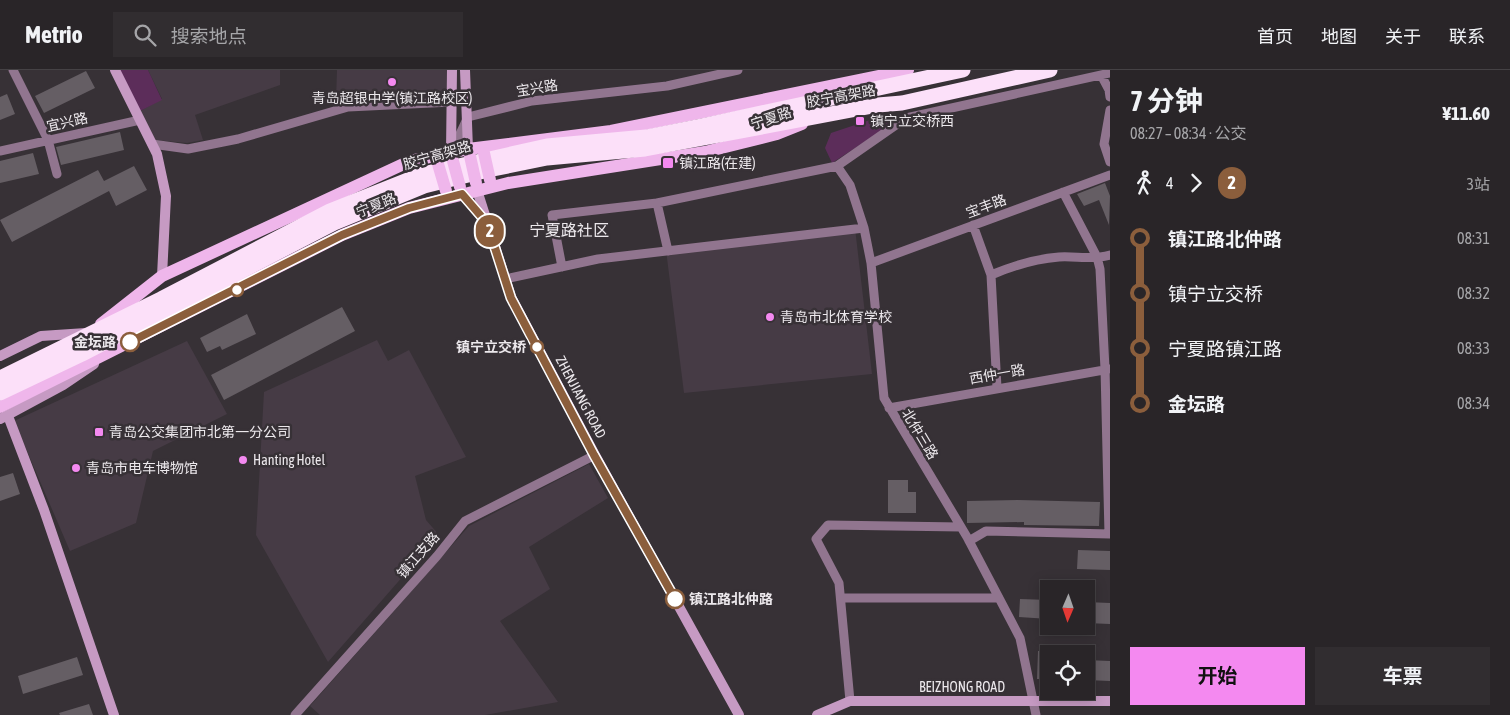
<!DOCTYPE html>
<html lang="zh">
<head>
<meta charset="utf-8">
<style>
  :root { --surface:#292528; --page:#312d30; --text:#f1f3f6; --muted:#a5a5a8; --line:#454245; --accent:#f489f0 }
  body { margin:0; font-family:"Asap Condensed","Noto Sans SC",sans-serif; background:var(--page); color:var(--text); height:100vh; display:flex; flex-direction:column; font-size:19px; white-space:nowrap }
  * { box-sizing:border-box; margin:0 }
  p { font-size:16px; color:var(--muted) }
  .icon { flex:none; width:28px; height:28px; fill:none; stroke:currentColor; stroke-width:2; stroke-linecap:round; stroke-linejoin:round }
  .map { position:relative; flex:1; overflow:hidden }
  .side { display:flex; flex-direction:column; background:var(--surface); width:400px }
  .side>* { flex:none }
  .badge { padding:0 10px; border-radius:16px; font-size:18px; line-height:32px }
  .needle { width:32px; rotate:182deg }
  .controls { position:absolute; left:1040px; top:510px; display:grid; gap:10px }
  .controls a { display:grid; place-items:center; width:55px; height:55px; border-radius:0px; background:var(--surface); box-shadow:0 2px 12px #0003,0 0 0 1px var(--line); font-size:25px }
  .map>.badge { position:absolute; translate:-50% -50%; box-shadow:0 0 0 2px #fff }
  .legs { display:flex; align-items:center; gap:8px; height:55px; padding:0 20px; font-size:16px }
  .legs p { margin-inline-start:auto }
  .head { display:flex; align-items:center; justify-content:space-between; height:85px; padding:0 20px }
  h1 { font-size:28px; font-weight:700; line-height:38px }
  .primary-button { display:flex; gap:10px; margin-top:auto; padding:10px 20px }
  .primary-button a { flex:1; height:58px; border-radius:0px; background:var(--accent); color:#111; font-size:20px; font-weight:700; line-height:58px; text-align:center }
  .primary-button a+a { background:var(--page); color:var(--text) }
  ul { padding:0 20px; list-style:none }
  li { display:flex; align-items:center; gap:18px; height:55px; font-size:19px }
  li i { display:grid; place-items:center; width:8px; height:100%; margin:0 6px; background:currentColor }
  li i::after { content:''; width:12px; height:12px; margin:-6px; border:4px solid; border-radius:50%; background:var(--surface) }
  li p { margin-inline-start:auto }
  li:first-child i { background:linear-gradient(#0000 50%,currentColor 0) }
  li:last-child i { background:linear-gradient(currentColor 50%,#0000 0) }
  header { display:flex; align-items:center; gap:30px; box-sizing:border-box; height:70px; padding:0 25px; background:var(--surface); border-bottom:1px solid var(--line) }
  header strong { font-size:24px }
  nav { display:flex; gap:28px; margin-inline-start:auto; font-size:18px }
  .search { width:350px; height:45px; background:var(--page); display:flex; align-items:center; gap:12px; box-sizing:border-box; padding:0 18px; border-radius:0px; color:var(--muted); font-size:19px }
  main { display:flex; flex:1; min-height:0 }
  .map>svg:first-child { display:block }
</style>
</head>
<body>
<header>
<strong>Metrio</strong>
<div class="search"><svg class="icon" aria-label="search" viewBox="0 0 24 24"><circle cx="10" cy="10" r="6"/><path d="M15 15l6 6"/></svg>搜索地点</div>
<nav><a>首页</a><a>地图</a><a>关于</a><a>联系</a></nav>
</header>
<main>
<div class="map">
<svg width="1110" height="645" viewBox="0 0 1110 645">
  <rect width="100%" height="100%" fill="#373136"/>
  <!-- built -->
  <path fill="#463b45" d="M148 0H280V15L195 45 203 70 187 73 155 70 140 41 162 29Z
    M337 0H447L448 24 344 28 336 31Z
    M855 158 872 304 684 323 666 180Z
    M377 270 388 291 409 280 466 387 415 406 426 450 439 465 328 592 256 465 264 322Z
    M187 271 227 344 153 381 136 453 70 481 14 351Z
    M589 394 608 428 529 477 550 519 500 551 558 632 485 645H320L310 636 469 456Z"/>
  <!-- green -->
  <path fill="#5c2d5a" d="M119 0H148L162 30 140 41Z
    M882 46 893 47 892 54 832 93 825 78 831 63Z"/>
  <!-- building -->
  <path fill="#655e64" d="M86 1 95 18 44 43 35 26Z
    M7 24 15 44 0 50V27Z
    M120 62 124 80 61 95 56 77Z
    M33 83 39 104 0 113V91Z
    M134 96 147 120 116 136 109 121 12 172 0 150 98 100 104 111Z
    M1105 113 1110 126 1109 155 1099 130 1084 136 1077 124Z
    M342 237 355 261 224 330 211 305Z
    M247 244 256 264 222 280 220 276 207 282 200 268Z
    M13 403 20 424 0 431V407Z
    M888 410H908V422H916V443H888Z
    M1018 430 1100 432 1099 456 1024 455V452L967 453V431Z
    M1078 480 1110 481V500L1077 499Z
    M1020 529 1049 530V549L1019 547Z
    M1086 532 1110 533V554L1086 553Z
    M1038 581H1049V609H1037Z
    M77 587 83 605 23 624 18 606Z
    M1086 590 1110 591V611L1086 610Z
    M89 634 93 645H60L59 643Z"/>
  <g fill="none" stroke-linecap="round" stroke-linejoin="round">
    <!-- street -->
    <path stroke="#91758f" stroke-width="9" d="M13 0 48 70 57 104
      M1101 5 1109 20 1110 27
      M1110 40 1104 74 1110 92
      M152 74 188 79 238 69 348 37 452 32
      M0 81 140 50
      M452 81 468 47 532 31 667 16 738 0
      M837 96 850 115 864 158 871 193 884 328 967 467 1020 568 1036 645
      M1063 122 1097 187 1100 199 1105 299 1109 464
      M657 133 668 181
      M973 155 991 205 997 318
      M871 193 1110 105
      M562 197 552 145 657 133 837 96 906 48 1110 3
      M991 205C1012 196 1035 189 1059 187 1076 186 1093 190 1110 185
      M505 209 598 189 864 158
      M889 338 1110 299
      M969 471 986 461 1110 464
      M841 528H999
      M850 631 839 513 816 469 828 455 961 457
      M295 645 437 486 465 451 595 385"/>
    <!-- secondary -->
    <path stroke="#c69ac3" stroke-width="10" d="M115 0 157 84 166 126 162 206
      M465 0 468 79
      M451 82 452 0
      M477 120 511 227 595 385 739 645
      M462 124 485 150
      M0 286 41 266 86 263
      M8 346 44 440 114 645
      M0 349 63 315 94 294
      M817 645 850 631H1110"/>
    <!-- primary -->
    <path stroke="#efb6eb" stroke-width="12" d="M101 254 162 206 410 91 468 79 611 61 908 0
      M0 337 342 165 409 138 508 113 705 82 777 64 802 54"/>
    <!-- highway -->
    <path stroke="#fce0f9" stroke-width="15" d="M0 308 161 229 330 141 423 104 547 76 646 67 701 56 963 0
      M0 323 82 284 334 153 424 116 488 100 547 88 645 79 878 35 902 33 1050 0"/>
    <!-- primary-bridge -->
    <path stroke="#efb6eb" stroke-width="12" d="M484 83 490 110
      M470 86 476 113
      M453 91 460 117
      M438 94 446 121"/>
  </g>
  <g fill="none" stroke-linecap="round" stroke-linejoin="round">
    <defs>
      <path id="line-1" d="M130 272 342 165 409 138 462 124 487 153 511 228 594 385 675 529"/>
    </defs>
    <!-- line-1 casing -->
    <use href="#line-1" stroke="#fff" stroke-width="11"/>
    <!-- line-1 -->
    <use href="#line-1" stroke="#8b5e3c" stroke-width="8"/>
  </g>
  <!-- markers -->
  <g fill="#f489f0" stroke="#373136" stroke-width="2">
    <circle cx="392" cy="12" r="5"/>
    <rect x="855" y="46" width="10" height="10" rx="2.5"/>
    <rect x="662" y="87" width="12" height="12" rx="2.5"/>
    <circle cx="770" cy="247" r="5"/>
    <rect x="94" y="357" width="10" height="10" rx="2.5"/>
    <circle cx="243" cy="390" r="5"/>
    <circle cx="76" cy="398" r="5"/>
  </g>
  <g fill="#fff" stroke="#8b5e3c" stroke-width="2.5">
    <circle cx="237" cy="220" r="6"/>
    <circle cx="130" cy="272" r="9"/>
    <circle cx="537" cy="277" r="6"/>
    <circle cx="675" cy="529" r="9"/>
  </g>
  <g text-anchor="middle" stroke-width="5" stroke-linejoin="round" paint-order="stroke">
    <!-- street labels -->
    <g font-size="14" fill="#ece8ec" stroke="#373136">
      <text transform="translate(537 18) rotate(-9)" y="5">宝兴路</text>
      <text transform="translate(841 26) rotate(-10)" y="5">胶宁高架路</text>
      <text transform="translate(771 48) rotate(-18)" y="5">宁夏路</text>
      <text transform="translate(67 52) rotate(-13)" y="5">宜兴路</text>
      <text transform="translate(437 85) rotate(-16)" y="5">胶宁高架路</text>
      <text transform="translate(376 135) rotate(-22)" y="5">宁夏路</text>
      <text transform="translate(986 136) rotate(-20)" y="5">宝丰路</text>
      <text transform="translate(997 304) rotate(-10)" y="5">西仲一路</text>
      <text transform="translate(581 327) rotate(62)" y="5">ZHENJIANG ROAD</text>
      <text transform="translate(920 364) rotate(59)" y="5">北仲三路</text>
      <text transform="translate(418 485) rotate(-49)" y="5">镇江支路</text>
      <text x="962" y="622">BEIZHONG ROAD</text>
    </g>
    <!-- poi labels -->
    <g font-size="14" fill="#ece8ec" stroke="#373136" text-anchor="start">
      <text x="392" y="33" text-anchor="middle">青岛超银中学(镇江路校区)</text>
      <text x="870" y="56">镇宁立交桥西</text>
      <text x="679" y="98">镇江路(在建)</text>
      <text x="780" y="252">青岛市北体育学校</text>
      <text x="109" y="367">青岛公交集团市北第一分公司</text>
      <text x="253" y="395">Hanting Hotel</text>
      <text x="86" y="403">青岛市电车博物馆</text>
    </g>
    <!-- stop labels -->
    <g font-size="14" font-weight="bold" fill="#ece8ec" stroke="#373136" text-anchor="end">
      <text x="116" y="277">金坛路</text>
      <text x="526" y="282">镇宁立交桥</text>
      <text x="689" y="534" text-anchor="start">镇江路北仲路</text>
    </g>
    <!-- quarter labels -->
    <g font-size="16" fill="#ece8ec" stroke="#373136">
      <text x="569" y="166">宁夏路社区</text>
    </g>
  </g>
</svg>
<div class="controls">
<a><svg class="needle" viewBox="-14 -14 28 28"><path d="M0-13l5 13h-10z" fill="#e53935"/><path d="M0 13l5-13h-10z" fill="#a5a5a8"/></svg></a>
<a><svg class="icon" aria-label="locate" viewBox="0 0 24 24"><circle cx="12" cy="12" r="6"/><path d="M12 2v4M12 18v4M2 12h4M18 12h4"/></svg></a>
</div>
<b class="badge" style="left:490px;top:161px;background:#8b5e3c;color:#fff">2</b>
</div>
<section class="side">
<div class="head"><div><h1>7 分钟</h1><p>08:27 – 08:34 · 公交</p></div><b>¥11.60</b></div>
<div class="legs"><svg class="icon" aria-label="walk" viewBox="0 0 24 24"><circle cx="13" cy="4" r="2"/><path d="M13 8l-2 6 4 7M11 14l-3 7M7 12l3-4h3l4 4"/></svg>4<svg class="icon" aria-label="forward" viewBox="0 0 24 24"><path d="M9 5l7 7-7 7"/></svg><b class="badge" style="background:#8b5e3c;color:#fff">2</b><p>3站</p></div>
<ul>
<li><i style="color:#8b5e3c"></i><b>镇江路北仲路</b><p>08:31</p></li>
<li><i style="color:#8b5e3c"></i><span>镇宁立交桥</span><p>08:32</p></li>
<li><i style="color:#8b5e3c"></i><span>宁夏路镇江路</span><p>08:33</p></li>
<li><i style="color:#8b5e3c"></i><b>金坛路</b><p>08:34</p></li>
</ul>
<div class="primary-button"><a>开始</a><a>车票</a></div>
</section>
</main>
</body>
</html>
